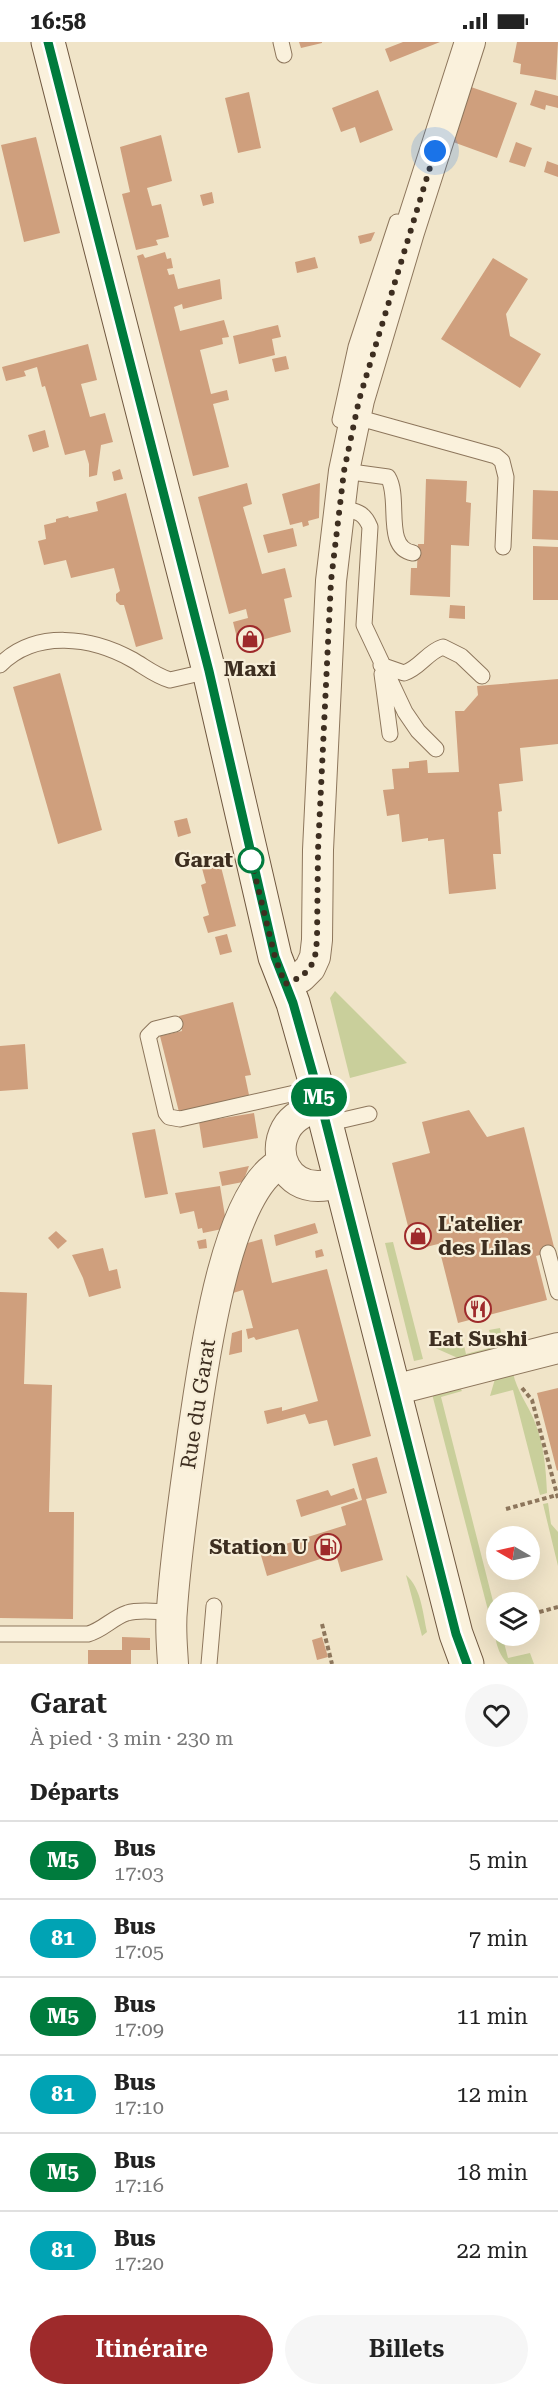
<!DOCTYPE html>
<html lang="fr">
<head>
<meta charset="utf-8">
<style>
  :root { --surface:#fff; --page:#f6f6f6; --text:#222; --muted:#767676; --line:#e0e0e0; --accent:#9e2a2b }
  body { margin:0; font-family:"Roboto Serif",serif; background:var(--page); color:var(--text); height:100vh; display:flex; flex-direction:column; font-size:22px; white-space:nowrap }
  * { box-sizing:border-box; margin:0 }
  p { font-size:20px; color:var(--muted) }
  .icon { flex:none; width:33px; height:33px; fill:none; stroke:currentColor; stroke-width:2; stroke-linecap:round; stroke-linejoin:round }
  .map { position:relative; height:1622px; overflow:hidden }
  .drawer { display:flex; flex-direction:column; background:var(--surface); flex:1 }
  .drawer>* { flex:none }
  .badge { padding:0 12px; border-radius:20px; font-size:21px; line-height:39px }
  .needle { width:39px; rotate:279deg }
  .controls { position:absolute; left:486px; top:1484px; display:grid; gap:12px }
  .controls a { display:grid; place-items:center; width:54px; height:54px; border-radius:50%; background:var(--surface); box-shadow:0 6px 24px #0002; font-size:30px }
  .you { position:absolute; width:30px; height:30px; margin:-15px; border:4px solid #fff; border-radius:50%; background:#1a73e8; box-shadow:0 0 0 9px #1a73e833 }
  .map>.badge { position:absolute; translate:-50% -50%; box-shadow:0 0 0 3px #fff }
  h2 { padding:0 30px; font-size:22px; line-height:54px }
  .round { display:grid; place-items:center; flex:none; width:63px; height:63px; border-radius:32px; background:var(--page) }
  .overview { display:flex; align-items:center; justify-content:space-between; height:102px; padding:0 30px }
  h1 { font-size:28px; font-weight:600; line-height:45px }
  .primary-button { display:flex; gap:12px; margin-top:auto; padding:12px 30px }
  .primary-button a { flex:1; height:69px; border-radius:36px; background:var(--accent); color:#fff; font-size:24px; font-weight:600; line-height:69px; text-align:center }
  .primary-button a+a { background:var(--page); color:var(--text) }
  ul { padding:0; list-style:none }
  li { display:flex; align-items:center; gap:18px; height:78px; padding:0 30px; border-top:2px solid var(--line) }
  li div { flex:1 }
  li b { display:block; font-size:22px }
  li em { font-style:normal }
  li .badge { min-width:66px; font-weight:700; text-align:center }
  .status { display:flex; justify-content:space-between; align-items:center; height:42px; padding:0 30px; background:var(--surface); direction:ltr }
  .status svg { height:16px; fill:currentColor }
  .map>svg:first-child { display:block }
</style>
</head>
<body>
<div class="status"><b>16:58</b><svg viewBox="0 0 49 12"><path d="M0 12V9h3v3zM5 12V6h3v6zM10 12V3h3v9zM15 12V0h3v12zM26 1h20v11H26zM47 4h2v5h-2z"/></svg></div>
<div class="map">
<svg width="558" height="1622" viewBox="0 0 558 1622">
  <rect width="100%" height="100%" fill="#f0e4c8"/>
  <!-- green -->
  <path fill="#c9cf9b" d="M335 949 407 1021 350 1036 330 956Z
    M393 1200 423 1317 414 1319 385 1201Z
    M500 1286 505 1306 460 1317 433 1305 432 1297 436 1294 452 1298 462 1295 466 1312 493 1305 489 1288Z
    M513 1331C517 1349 527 1361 534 1378 544 1401 546 1427 547 1451L540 1453 513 1348 490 1354 495 1337Z
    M460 1346 462 1349 441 1355 496 1571V1575L490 1576 432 1352Z
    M548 1461 551 1482 558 1490V1524L543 1462Z
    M406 1533C421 1545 423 1572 427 1590L422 1594Z
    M502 1593 508 1616 530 1611 534 1622H508C500 1614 497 1605 495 1594Z"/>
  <!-- building -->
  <path fill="#cf9f7d" d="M299 0H322V1L301 6Z
    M403 0H440L390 20 385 7Z
    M517 0H558L556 38 520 32 521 22 513 20Z
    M471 45 517 61 497 116 453 100Z
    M378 48 393 88 360 101 355 85 341 90 332 66Z
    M535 48 558 54V66L546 63 545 68 530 63Z
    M249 50 261 106 238 111 225 56Z
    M161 93 172 139 147 146 152 164 161 162 169 195 156 198 158 203 136 208 122 152 130 150 120 105Z
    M36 95 60 191 24 200 1 103Z
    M516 100 532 106 525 125 509 120Z
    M547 119 558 123V135L544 130Z
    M212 150 214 161 203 164 200 153Z
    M375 190 371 199 360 202 358 194Z
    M165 210 167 217 171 216 173 226 167 227 169 233 174 232 178 247 220 237 222 257 183 267 182 262 174 265 180 289 224 278 229 295 222 296 223 302 200 308 211 352 227 348 229 358 213 362 229 425 193 434 137 214 143 212 145 216Z
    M315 215 318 226 297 231 295 220Z
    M493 216 528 237 506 272 510 294 541 312 520 346 441 297Z
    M278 283 281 295 272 297 275 313 239 322 233 294Z
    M88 302 97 338 81 342 90 375 105 371 113 400 101 403 97 433 89 435V422L85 408 65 413 45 344 42 345 37 325 24 329 26 334 6 339 2 325Z
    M286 314 289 327 275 330 272 317Z
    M45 388 49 405 33 410 28 393Z
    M120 427 123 437 114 439 112 430Z
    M426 437 467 439 466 460 471 461 469 504 451 503 450 555 410 553 411 526H417L418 502H424Z
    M247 441 252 462 243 465 262 532 285 526 292 555 284 557 291 590 239 604 233 580 248 576 246 567 229 572 198 455Z
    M320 441 319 476 308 479 309 483 303 485 302 480 290 483 282 452Z
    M533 448 558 449V498L532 497Z
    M126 451 163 597 136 605 124 563H120L116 559V552L120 549 114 526 71 536 66 518 44 523 38 499 46 497 44 483 56 480V477L68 474 69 476 98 469 96 460Z
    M293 486 297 504 268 511 263 493Z
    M533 504 558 505V558H533Z
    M450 563 465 564V577L449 576Z
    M60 631 102 788 58 802 13 645Z
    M558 637V702L520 706 523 739 499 742 502 769 498 770 501 812H493L496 847 449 852 444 797 428 799V796L402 800 399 772 387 774 383 748 394 747 392 727 409 726V720L427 718 428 731 459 730 455 669H464L478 653 477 644Z
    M187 776 191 791 178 795 174 779Z
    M218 813 236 884 208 891 203 875 209 873 201 843 206 841 200 819Z
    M227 892 232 910 220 913 215 895Z
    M233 960 251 1033 245 1034 249 1053 179 1070 160 994 182 989 179 974Z
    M25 1002 28 1047 0 1049V1004Z
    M469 1068 487 1095 524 1085 555 1209 536 1214 547 1258 458 1281 438 1202 414 1208 392 1121 430 1111 422 1080Z
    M254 1071 258 1096 203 1106 199 1080Z
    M155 1087 168 1152 145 1156 132 1091Z
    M249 1124 243 1140 222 1144 219 1130Z
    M220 1144 227 1186 203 1191 202 1186 198 1187 194 1169 180 1172 175 1151Z
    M315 1181 318 1191 276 1204 274 1193Z
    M56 1189 67 1199 58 1207 48 1196Z
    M206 1197 207 1206 199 1207 197 1199Z
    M262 1197 272 1241 327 1227 371 1394 334 1404 327 1378 309 1382 305 1372 267 1382 264 1369 282 1365V1369L318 1359 298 1287 256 1298 254 1295 248 1297 246 1287 253 1286 243 1248 233 1251 240 1203Z
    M103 1206 109 1229 117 1227 121 1246 89 1255 83 1236 72 1213Z
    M322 1207 324 1214 316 1216 315 1209Z
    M0 1250 27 1251 24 1342 52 1343 49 1470H74L73 1577 0 1576Z
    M242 1288V1310L229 1313 232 1291Z
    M558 1346V1428L557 1429 537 1351Z
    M377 1415 387 1451 366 1457 383 1518 341 1530 336 1512 267 1534 260 1510 346 1483 341 1465 362 1458 352 1422Z
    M354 1446 358 1457 301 1475 296 1458 328 1448 331 1454Z
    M496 1575V1597L490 1576Z
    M122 1595 150 1596V1608H131V1622H88V1608H122Z
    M322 1595 328 1615 317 1618 312 1598Z"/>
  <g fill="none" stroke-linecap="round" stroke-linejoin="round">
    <defs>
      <path id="lane" d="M281 0 284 13
        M356 375 496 414 502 419 506 435 503 505
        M340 378 356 305 397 180
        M344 429 388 435C401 456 383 506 413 511
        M335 464C351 471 362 465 370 485L364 583 405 670 418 689 436 707
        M0 623C36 587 92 595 133 618 145 625 156 634 170 638L209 629
        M381 623 404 631C420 626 427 610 443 605L461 614 482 634
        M382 632 390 692
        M175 982 155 987 148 994 166 1071 169 1075 180 1077 317 1046
        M326 1082 369 1072
        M548 1211 558 1250
        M0 1592H88C103 1588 112 1576 127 1571 140 1567 157 1570 171 1570
        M209 1622 214 1564"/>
      <path id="street" d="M285 942 301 935 310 926 315 915 317 898 318 808 331 539 344 429 359 358 409 190 470 0
        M321 1063C308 1068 293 1074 286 1087 272 1113 287 1144 318 1144 326 1144 334 1142 341 1140
        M394 1348 558 1306
        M173 1622C172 1604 170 1585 172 1567 176 1508 185 1450 193 1391 202 1332 224 1148 282 1121"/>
      <path id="secondary" d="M48 0 209 629 275 915 293 961 317 1046 456 1592 467 1622"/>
    </defs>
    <!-- lane casing -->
    <use href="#lane" stroke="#8d765c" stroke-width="17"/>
    <!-- street casing -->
    <use href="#street" stroke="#8d765c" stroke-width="32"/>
    <!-- secondary casing -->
    <use href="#secondary" stroke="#6f573f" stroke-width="35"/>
    <!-- path -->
    <path stroke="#8d765c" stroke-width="4" stroke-dasharray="4.5 3" stroke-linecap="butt" d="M522 1346 532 1358 558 1456
      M506 1467 557 1453
      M532 1572 558 1565
      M322 1582 332 1622"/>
    <!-- lane -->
    <use href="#lane" stroke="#faf1dc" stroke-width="15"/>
    <!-- street -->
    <use href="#street" stroke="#faf1dc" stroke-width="30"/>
    <!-- secondary -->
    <use href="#secondary" stroke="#faf1dc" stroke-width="33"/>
  </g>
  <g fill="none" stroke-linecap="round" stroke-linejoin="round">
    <defs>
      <path id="line" d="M48 0 209 629 275 915 293 961 317 1046 456 1592 467 1622"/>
    </defs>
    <!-- line casing -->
    <use href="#line" stroke="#fff" stroke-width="14"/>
    <!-- line -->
    <use href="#line" stroke="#007b3d" stroke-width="9"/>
    <!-- walk -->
    <path stroke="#3d2e20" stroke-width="6" stroke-dasharray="0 10.8" d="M251 818 250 813 275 915 285 942 301 935 310 926 315 915 317 898 318 808 331 539 344 429 359 358 435 109"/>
  </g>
  <!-- icons -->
  <defs>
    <symbol id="shop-ring" viewBox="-11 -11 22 22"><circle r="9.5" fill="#f7eed8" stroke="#9e2a2b" stroke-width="1.5"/><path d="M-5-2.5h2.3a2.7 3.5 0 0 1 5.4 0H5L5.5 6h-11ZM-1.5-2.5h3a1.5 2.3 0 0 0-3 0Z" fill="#9e2a2b"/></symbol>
    <symbol id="restaurant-ring" viewBox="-11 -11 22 22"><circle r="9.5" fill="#f7eed8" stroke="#9e2a2b" stroke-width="1.5"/><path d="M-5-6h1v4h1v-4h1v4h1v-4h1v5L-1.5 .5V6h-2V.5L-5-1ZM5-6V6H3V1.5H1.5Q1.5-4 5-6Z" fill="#9e2a2b"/></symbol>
    <symbol id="fuel-ring" viewBox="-11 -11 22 22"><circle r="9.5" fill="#f7eed8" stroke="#9e2a2b" stroke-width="1.5"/><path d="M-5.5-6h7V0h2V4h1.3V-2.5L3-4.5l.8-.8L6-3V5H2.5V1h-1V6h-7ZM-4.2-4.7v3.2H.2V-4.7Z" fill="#9e2a2b"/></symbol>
  </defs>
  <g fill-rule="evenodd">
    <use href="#shop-ring" x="235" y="582" width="30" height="30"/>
    <use href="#shop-ring" x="403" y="1179" width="30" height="30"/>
    <use href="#restaurant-ring" x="463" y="1252" width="30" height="30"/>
    <use href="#fuel-ring" x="313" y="1490" width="30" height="30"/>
  </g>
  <!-- markers -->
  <circle fill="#fff" stroke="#007b3d" stroke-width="3" cx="251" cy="818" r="12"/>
  <g text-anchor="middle" stroke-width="4.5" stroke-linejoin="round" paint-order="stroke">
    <!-- poi labels -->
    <g font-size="21" font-weight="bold" fill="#3d2e20" stroke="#f7eed8">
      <text x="250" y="634">Maxi</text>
      <text x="438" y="1189" text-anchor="start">L'atelier<tspan x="438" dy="24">des Lilas</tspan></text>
      <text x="478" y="1304">Eat Sushi</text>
      <text x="308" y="1512" text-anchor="end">Station U</text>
    </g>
    <!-- stop labels -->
    <g font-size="21" font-weight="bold" fill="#3d2e20" stroke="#f7eed8" text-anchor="end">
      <text x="233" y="825">Garat</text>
    </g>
    <!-- street labels -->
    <g font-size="21" fill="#3d2e20" stroke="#f7eed8">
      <text transform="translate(198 1362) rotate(-81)" y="7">Rue du Garat</text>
    </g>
  </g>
</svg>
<div class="controls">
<a><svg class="needle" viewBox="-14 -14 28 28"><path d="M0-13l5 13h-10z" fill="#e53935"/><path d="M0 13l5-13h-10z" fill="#767676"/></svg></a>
<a><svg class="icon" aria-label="layers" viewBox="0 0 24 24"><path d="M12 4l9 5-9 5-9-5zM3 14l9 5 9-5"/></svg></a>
</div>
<div class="you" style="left:435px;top:109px"></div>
<b class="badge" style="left:319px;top:1055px;background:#007b3d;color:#fff">M5</b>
</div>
<section class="drawer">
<div class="overview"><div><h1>Garat</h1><p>À pied · 3 min · 230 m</p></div><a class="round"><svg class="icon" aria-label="heart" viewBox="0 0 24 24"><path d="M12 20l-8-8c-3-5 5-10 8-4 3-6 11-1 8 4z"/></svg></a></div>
<h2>Départs</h2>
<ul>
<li><span class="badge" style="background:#007b3d;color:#fff">M5</span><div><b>Bus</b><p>17:03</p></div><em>5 min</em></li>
<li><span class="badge" style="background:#00a3b4;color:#fff">81</span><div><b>Bus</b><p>17:05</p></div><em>7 min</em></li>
<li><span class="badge" style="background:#007b3d;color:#fff">M5</span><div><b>Bus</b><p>17:09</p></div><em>11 min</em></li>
<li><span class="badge" style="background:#00a3b4;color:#fff">81</span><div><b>Bus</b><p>17:10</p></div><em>12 min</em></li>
<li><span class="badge" style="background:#007b3d;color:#fff">M5</span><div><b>Bus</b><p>17:16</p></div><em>18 min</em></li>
<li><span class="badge" style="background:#00a3b4;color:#fff">81</span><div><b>Bus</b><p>17:20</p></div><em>22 min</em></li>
</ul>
<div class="primary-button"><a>Itinéraire</a><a>Billets</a></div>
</section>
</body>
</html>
